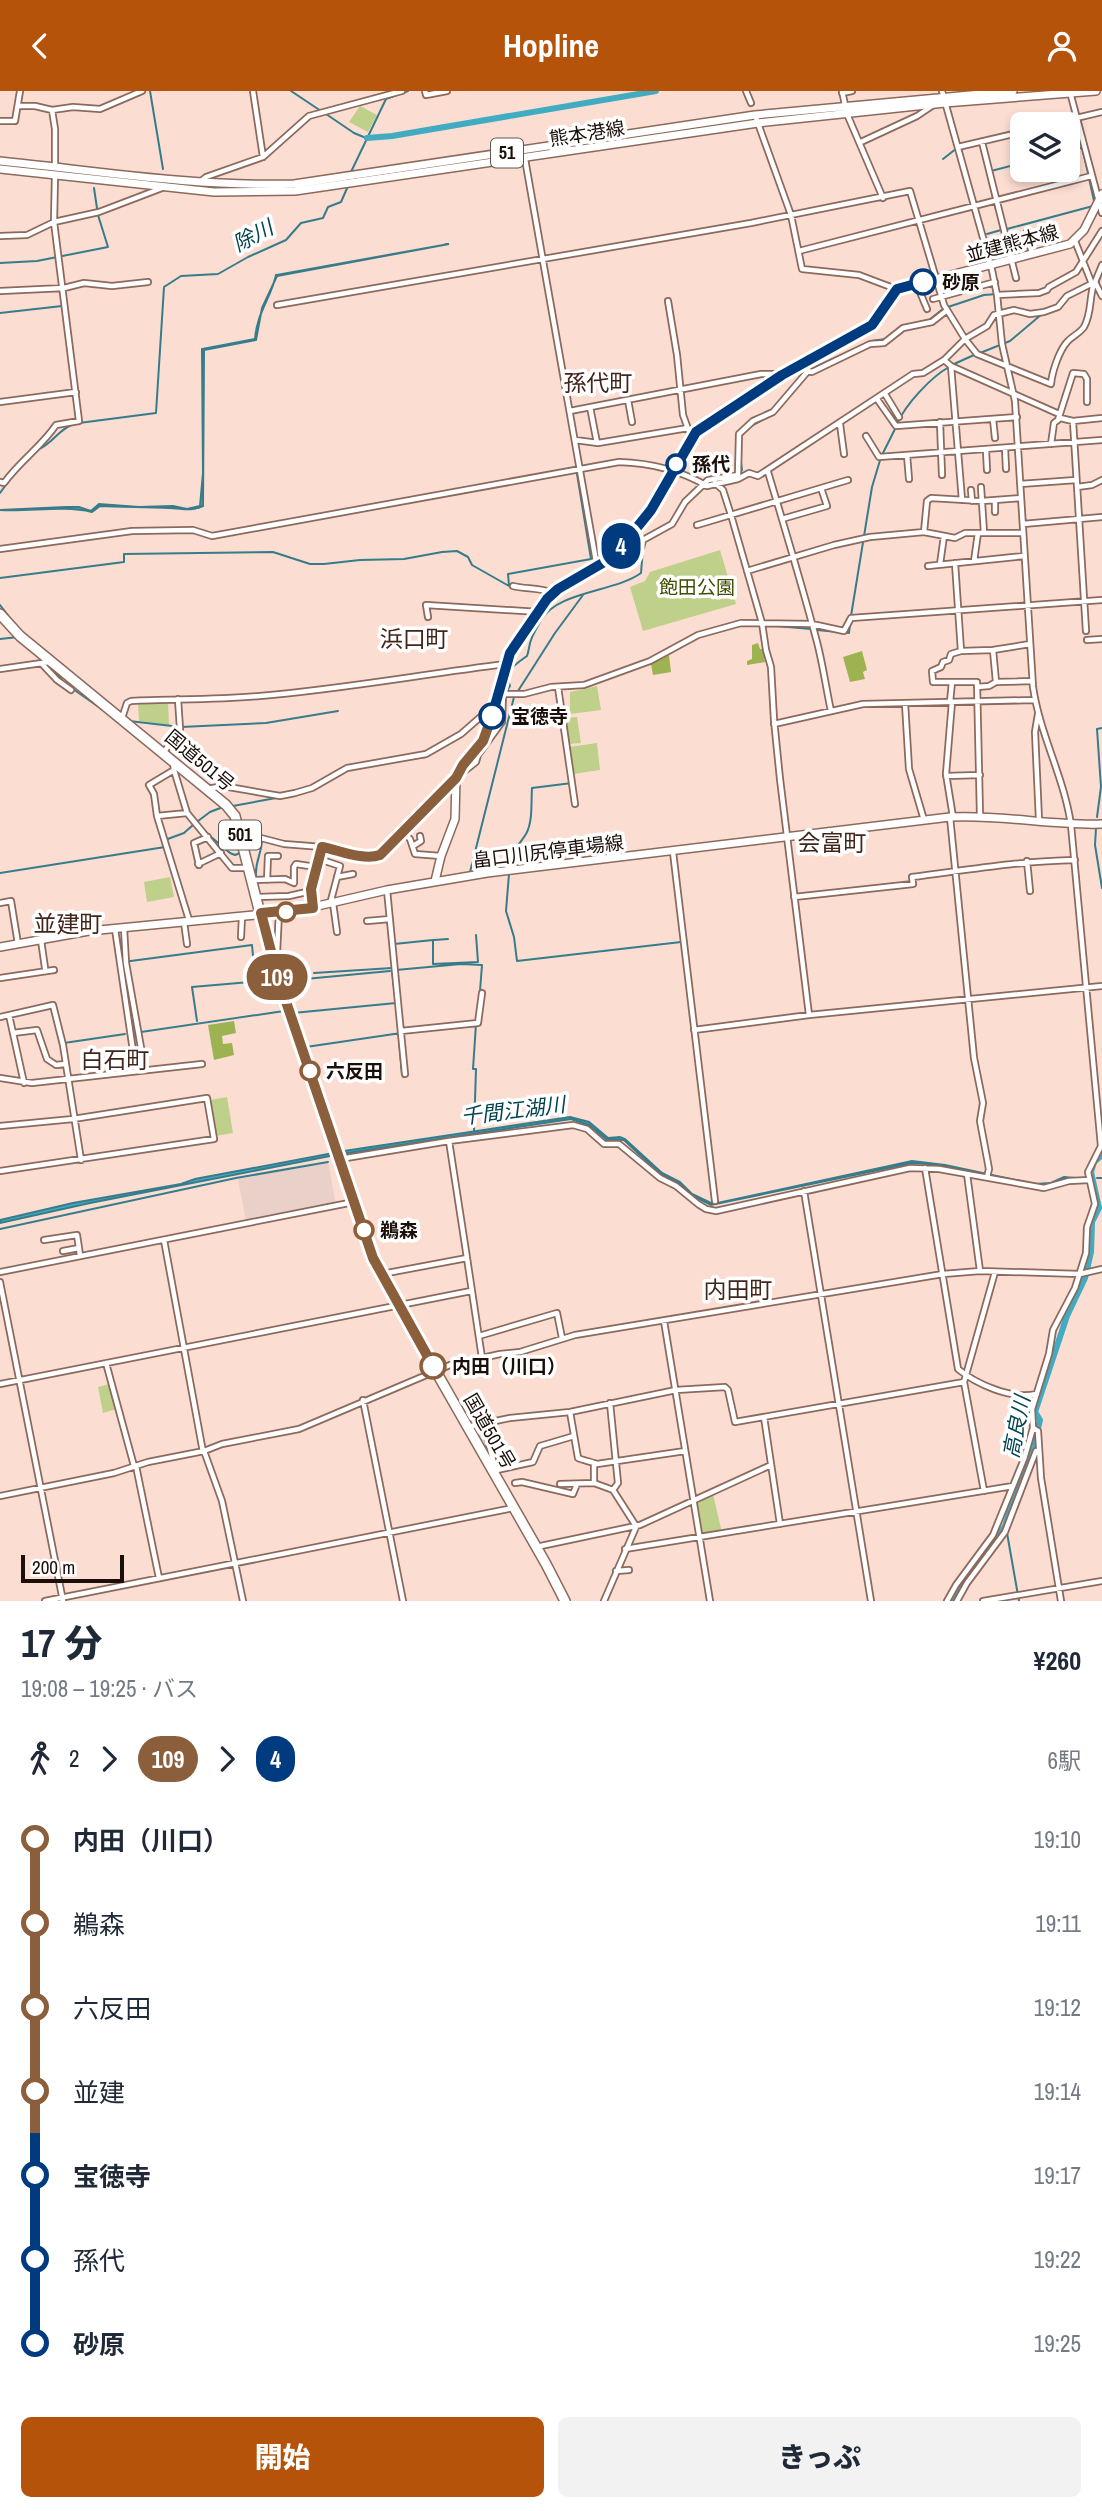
<!DOCTYPE html>
<html lang="ja">
<head>
<meta charset="utf-8">
<style>
  :root { --surface:#fff; --page:#f2f2f3; --text:#1f2937; --muted:#747a83; --accent:#b45309 }
  body { margin:0; font-family:"Archivo Narrow","Noto Sans JP",sans-serif; background:var(--page); color:var(--text); height:100vh; display:flex; flex-direction:column; font-size:26px; white-space:nowrap }
  * { box-sizing:border-box; margin:0 }
  p { font-size:23px; color:var(--muted) }
  .icon { flex:none; width:38px; height:38px; fill:none; stroke:currentColor; stroke-width:2; stroke-linecap:round; stroke-linejoin:round }
  .map { position:relative; height:1510px; overflow:hidden }
  .side { display:flex; flex-direction:column; background:var(--surface); flex:1 }
  .side>* { flex:none }
  .badge { padding:0 14px; border-radius:23px; font-size:24px; line-height:46px }
  .tools { position:absolute; left:1010px; top:21px; display:grid; gap:14px }
  .tools a { display:grid; place-items:center; width:70px; height:70px; border-radius:10px; background:var(--surface); box-shadow:0 4px 10px #0003; font-size:35px }
  .scale { position:absolute; left:21px; bottom:18px; width:103px; box-sizing:border-box; padding-left:7px; border:4px solid #1b0f0a; border-top:0; font-size:19px; line-height:24px; white-space:nowrap; color:#1b0f0a; -webkit-text-stroke:5px #fff; paint-order:stroke }
  .map>.badge { position:absolute; translate:-50% -50%; box-shadow:0 0 0 4px #fff }
  .legs { display:flex; align-items:center; gap:10px; height:77px; padding:0 21px; font-size:23px }
  .legs p { margin-inline-start:auto }
  .headline { display:flex; align-items:center; justify-content:space-between; height:119px; padding:0 21px }
  h1 { font-size:38px; font-weight:800; line-height:52px }
  .button { display:flex; gap:14px; margin-top:auto; padding:14px 21px }
  .button a { flex:1; height:80px; border-radius:10px; background:var(--accent); color:#fff; font-size:28px; font-weight:800; line-height:80px; text-align:center }
  .button a+a { background:var(--page); color:var(--text) }
  ul { padding:0 21px; list-style:none }
  li { display:flex; align-items:center; gap:24px; height:84px; font-size:26px }
  li i { display:grid; place-items:center; width:10px; height:100%; margin:0 9px; background:currentColor }
  li i::after { content:''; width:18px; height:18px; margin:-9px; border:5px solid; border-radius:50%; background:var(--surface) }
  li p { margin-inline-start:auto }
  li:first-child i { background:linear-gradient(#0000 50%,currentColor 0) }
  li:last-child i { background:linear-gradient(currentColor 50%,#0000 0) }
  header { display:flex; justify-content:space-between; align-items:center; height:91px; padding:0 21px; background:var(--accent); color:#fff; font-size:32px; font-weight:800 }
  .map>svg:first-child { display:block }
</style>
</head>
<body>
<header><svg class="icon" aria-label="back" viewBox="0 0 24 24"><path d="M15 5l-7 7 7 7"/></svg>Hopline<svg class="icon" aria-label="person" viewBox="0 0 24 24"><circle cx="12" cy="8" r="4"/><path d="M4 21q1-7 8-7t8 7"/></svg></header>
<div class="map">
<svg width="1102" height="1510" viewBox="0 0 1102 1510">
  <rect width="100%" height="100%" fill="#fcddd2"/>
  <!-- medical -->
  <path fill="#e9d0c9" d="M328 1071 336 1114 246 1130 238 1088Z"/>
  <!-- green -->
  <path fill="#bfd08a" d="M360 15 377 24 368 41 349 31Z
    M720 459 736 513 643 540 630 496 645 490 650 481Z
    M597 595 601 619 570 623V601Z
    M168 610 169 634 139 630 138 611Z
    M577 626 581 652 568 653 565 627Z
    M597 652 600 679 573 683 569 656Z
    M170 786 174 806 147 811 144 791Z
    M227 1006 233 1042 215 1045 210 1009Z
    M110 1293 117 1318 103 1322 98 1296Z
    M713 1403 722 1442 701 1445 695 1411Z"/>
  <!-- forest -->
  <path fill="#9db251" d="M758 552 760 558H763L765 571 747 574V570L752 568V554Z
    M862 560 867 579 863 581 865 588 850 591 843 566Z
    M669 564 671 581 653 584 651 573Z
    M234 930 236 942 222 945 223 953 232 952 234 964 214 969 208 934Z"/>
  <!-- water -->
  <path fill="#41abc1" stroke="#367c8a" stroke-width="2" d="M449 153 277 185 262 217 256 249 204 259 203 415C190 421 182 417 169 417 146 416 123 416 100 415L92 421C62 414 31 421 0 419L66 416H79L91 420 99 413 139 416 173 415 187 418 200 415 203 382 202 258 255 248C257 221 271 207 276 184Z
    M570 1026 589 1031 608 1047 620 1046 625 1048 662 1082 680 1091 692 1103 713 1113 912 1070 945 1074 1035 1093 1051 1092 1064 1086 1087 1088 1068 1087 1050 1094 1037 1095 942 1074 912 1072 711 1114 691 1104 678 1091 659 1082 624 1049 606 1048 589 1034 571 1028 335 1064 90 1112 0 1132V1129L73 1112 181 1093 195 1088 344 1060Z"/>
  <g fill="none" stroke-linecap="round" stroke-linejoin="round">
    <!-- stream -->
    <path stroke="#367c8a" stroke-width="2" d="M150 0 163 78
      M291 0 321 20
      M1093 21 1102 19
      M326 23 354 42 366 47
      M1079 41 1094 110
      M980 51 996 119
      M1068 60 1081 57
      M943 68 957 57
      M991 80 1022 72
      M350 83 386 8 408 0
      M1007 138 1093 115
      M987 143 1001 139
      M1086 170 1096 154
      M0 172 37 170 108 156 98 124 94 97
      M1098 193 1102 181
      M1037 200 1048 197
      M948 216 984 204 997 203
      M0 222 62 215
      M871 250 886 248 901 235 929 229 943 218
      M980 262 1010 250 1042 223
      M954 273 974 264
      M811 278 850 260
      M79 332 156 322 164 196 181 185 218 183 248 166 286 149 301 132 323 127 328 116 341 111 348 95
      M897 333C905 314 931 286 949 276
      M751 335 774 323
      M37 359C53 353 58 338 74 333
      M738 385 742 379 741 371
      M0 402 16 380
      M674 434 685 415
      M0 487 124 471V463L273 461 310 473H324L360 469 404 468 442 461 457 460 468 466 472 474 509 495 508 483 591 468 577 383
      M0 514 14 532
      M851 525 872 396 881 366 895 338
      M765 534 811 538
      M817 539 849 542 850 534
      M717 541 742 534
      M0 548 18 546
      M48 574 66 593
      M591 594 652 571
      M73 598 103 619
      M561 598 583 596
      M518 600 555 542 583 504
      M505 603 510 595C504 579 516 573 527 565 529 560 529 554 531 549 533 543 538 535 541 529 558 500 615 501 641 482L643 457
      M129 630 181 636 266 632 338 620
      M486 656 493 646
      M397 670 426 666
      M315 698 350 678
      M233 715 276 707
      M1097 726 1101 696 1097 638 1102 637
      M198 730 210 721 223 716
      M1096 737 1095 754 1102 797
      M203 739 230 762 235 764 240 762
      M165 749 184 742 193 734
      M381 766 404 743
      M510 773C512 760 519 754 526 743 533 731 531 711 532 697L572 692
      M470 781 514 606
      M0 782 165 756
      M509 783 506 820 514 846 517 870 681 851
      M256 785C255 770 261 765 262 750
      M434 849 448 848
      M394 853 433 849V873L478 871 476 844
      M123 871 252 854 253 865 267 864
      M396 879 461 873 482 874 480 900
      M314 882 392 877
      M284 890 390 880
      M396 914 402 983
      M293 922 396 912 392 880
      M197 930 192 896 275 889
      M463 936 475 935
      M141 941 284 920
      M64 952 125 943
      M306 956 401 942
      M474 1040 476 978H473L476 933
      M1097 1087H1102
      M1099 1117H1102
      M0 1138 236 1087 328 1071
      M1007 1442 1019 1510"/>
    <!-- river -->
    <path stroke="#41abc1" stroke-width="6" d="M367 47 392 45 656 0
      M952 1510 1005 1435 1015 1401 1031 1366 1040 1329 1035 1321 1067 1225 1085 1187 1091 1161 1092 1131 1099 1117 1091 1081 1094 1071 1102 1064"/>
    <defs>
      <path id="minor" d="M253 0 263 66
        M425 0 426 4 447 0
        M746 0 751 12
        M842 0 847 23 883 107
        M942 0 992 179 997 204 1002 253 1015 310 1033 596C1040 644 1064 686 1071 734L1101 1055 1088 1081 1095 1113 1087 1136 1086 1162 1075 1197 1053 1239 1049 1263 1032 1318 1033 1337 1024 1368 993 1444 956 1494 947 1510
        M1070 1 1102 122
        M842 2 852 0
        M18 15H35L52 19 73 16 100 18 142 0
        M52 19 55 38V75
        M755 24 791 124 802 178 859 184 896 198
        M0 30H15L20 0
        M1051 33 1102 21
        M861 51 917 25 932 15
        M982 51 1016 187
        M958 56 1022 41
        M525 68 597 476
        M201 90 206 86 263 66 309 25 402 0
        M1027 141 1032 163
        M0 145 27 144 54 131 99 121 162 97
        M1075 150 1092 193
        M799 160 1091 85
        M1095 191 1102 205
        M917 194 927 218
        M0 200 64 197 84 192 112 195 148 191
        M997 204 1039 202 1047 199 1049 196 1076 181 1102 140
        M933 208 995 191
        M668 210 677 264 683 324 691 346
        M277 214 751 132 910 100 944 214 965 248 977 263 1051 293C1052 281 1059 260 1067 251 1072 245 1079 243 1084 236 1092 222 1089 207 1094 192
        M944 269 951 275 1059 323 1060 327 1073 330 1102 327
        M951 275 962 409
        M808 280 812 281 870 253 884 252 903 237 932 231 946 220
        M885 303 899 326
        M877 308 896 335 1017 326
        M628 309 632 331
        M0 311 76 301
        M590 316 597 352
        M570 320 761 283H782
        M993 328 995 347
        M1073 330 1086 540
        M940 331 942 384
        M840 333 844 363
        M866 345 879 366 1102 349
        M575 349 598 352 688 337
        M1051 353 1054 332 1058 329 1073 282 1084 283 1087 288V311
        M1005 357 1006 378
        M986 359 987 379
        M907 364 909 388
        M768 381C785 438 802 494 817 551 823 574 826 597 831 620
        M0 391 4 392C20 370 42 355 56 334L79 330 54 131 55 84
        M715 392 723 399 731 424 762 532 766 559 771 576 774 629 780 688 809 924
        M1020 393 1076 389
        M981 396 984 442
        M1077 396 1092 394 1102 389
        M971 399 972 410
        M995 409V421
        M782 428 827 415 821 397
        M1023 433 1102 426
        M697 434 848 389
        M924 441 927 410 931 407 982 410 1021 407
        M620 456 630 458 641 457 643 449 672 433 685 411 708 389 738 384 739 343 753 330 773 321 808 280 805 272
        M0 458 132 440 193 439 212 445 619 371C651 372 680 379 707 395L738 388 749 382 758 385 913 283 923 282 944 269 965 248 987 235 994 224 1014 219 1030 223 1044 221 1058 216 1067 205 1095 191 1102 174
        M974 470 978 442
        M955 472 961 560 951 563 949 569 943 571 941 576 932 580 933 591H977L980 725
        M940 473 944 445
        M928 475 1024 465
        M747 480 834 454 870 446 924 441 955 447 965 442H1023
        M513 495C524 498 544 497 552 502
        M428 526 426 514 539 521
        M1087 549 1102 548
        M993 559 1030 553
        M961 560 993 559 996 591 989 595 977 596
        M42 573 57 589 71 599
        M0 578 49 571
        M996 591 1032 590
        M558 596 575 713
        M497 603H524L551 596 584 594 650 570 698 544 741 532 812 533 844 540 851 527 1102 509
        M950 611 952 591
        M952 611 946 683 953 726
        M905 612 909 678 924 729
        M1038 623 1035 641 1039 729
        M122 627 127 612 131 610C174 608 217 609 260 605 343 598 424 583 506 573
        M774 633 863 613 1034 609
        M164 661 180 638 178 608
        M173 671 174 679 149 694 154 703 157 725 189 829
        M174 679 187 722
        M946 685 980 684
        M207 698 223 695 280 705 295 702 312 697 347 677 426 663 461 643 485 622 492 620
        M157 725 187 722 232 777H248
        M950 726 974 967 983 1012 980 1030 989 1078 987 1086
        M403 741 410 748 415 763 441 765
        M413 755 421 750 420 745
        M244 756 261 747 284 753 322 756 338 761 373 767 380 764 456 687 476 671 478 664 502 631 503 603
        M673 761 715 1110
        M319 768 340 775 330 813
        M1027 770 1030 800
        M198 773 221 762
        M199 774 194 752 208 746
        M337 786 353 783
        M253 789 285 788 294 792V776L296 773 316 776
        M267 789 268 765H278
        M387 799 405 983
        M257 806 289 805 311 800
        M794 806 913 793 912 786C967 779 1019 770 1075 769
        M0 812 11 810 18 853
        M333 812 337 841
        M312 816 311 798 322 756
        M367 830 390 828
        M184 831 187 853
        M124 837 126 872 145 979
        M115 838 136 980
        M241 846 242 825
        M41 849 45 877
        M277 862 279 821
        M0 887 54 879
        M9 924 24 992
        M0 926 53 914 63 954 81 1069
        M694 939 809 924 1102 895
        M401 940 478 932 482 902
        M13 942 37 939 47 968 56 974 65 973
        M0 987 32 992 202 973
        M0 1035 73 1028 207 1007 214 1048 0 1080
        M340 1068 449 1050 573 1034 587 1038 604 1053H619L660 1087 676 1095 698 1113 706 1118 716 1120 910 1077 939 1078 1044 1097 1069 1090 1089 1089
        M925 1077 958 1278C976 1293 1012 1309 1036 1303
        M967 1083 980 1180
        M804 1100 871 1510
        M44 1149 77 1144 79 1157
        M164 1149 203 1361
        M63 1160 79 1157 80 1165
        M467 1167 482 1267
        M0 1181 354 1111
        M382 1183 467 1167 449 1050
        M0 1191 63 1510
        M664 1230 710 1510
        M479 1245 557 1222 562 1247
        M106 1272 134 1375
        M0 1293 471 1200
        M363 1309 403 1510
        M610 1312 618 1392 613 1399
        M570 1321 578 1367C582 1369 592 1371 597 1373L685 1360
        M764 1326 780 1433
        M483 1331 496 1380
        M467 1336 510 1327 570 1321 676 1299 725 1296 728 1299 735 1331 964 1291
        M1033 1337 1038 1340 1041 1387 1061 1510
        M204 1360 222 1410 243 1510
        M594 1372V1392L613 1399 636 1435
        M136 1375 159 1487
        M497 1379 533 1371 540 1355 574 1345
        M515 1392 522 1391 573 1403 577 1393
        M560 1393 594 1392
        M984 1400 964 1291 995 1181
        M0 1405 114 1382 148 1371 204 1360 222 1353 299 1338 450 1274 500 1263 520 1261 575 1244 943 1183 980 1180 1080 1183 1102 1178
        M536 1456 640 1434 771 1374
        M625 1458 1013 1395
        M616 1480 629 1479
        M45 1510 513 1417
        M604 1510 636 1436
        M957 1510 967 1492 1005 1441 1036 1360
        M983 1510 1102 1490"/>
      <path id="major" d="M0 70C98 80 196 96 294 93L755 24 1013 0
        M0 78 214 101 295 100 758 32 945 12 1096 0
        M435 790 441 765 455 728 456 686 487 642 510 562 552 502 613 466 651 419 696 341 782 284 871 234 897 198 1070 153 1084 139 1102 103
        M0 856 89 840 296 820 387 799 487 782 950 726C1001 723 1051 735 1102 733"/>
      <path id="highway" d="M0 523 20 545 226 714 235 725 273 873 373 1167 398 1214 546 1473 565 1510"/>
    </defs>
    <!-- minor casing -->
    <use href="#minor" stroke="#8b695d" stroke-width="8"/>
    <!-- major casing -->
    <use href="#major" stroke="#8b695d" stroke-width="10"/>
    <!-- highway casing -->
    <use href="#highway" stroke="#8b695d" stroke-width="12"/>
    <!-- minor -->
    <use href="#minor" stroke="#fff" stroke-width="4.5"/>
    <!-- major -->
    <use href="#major" stroke="#fff" stroke-width="7"/>
    <!-- highway -->
    <use href="#highway" stroke="#fff" stroke-width="9"/>
  </g>
  <g fill="none" stroke-linecap="round" stroke-linejoin="round">
    <defs>
      <path id="line-1" d="M433 1275 373 1167 278 887 261 822 313 817 311 798 322 756C339 759 363 770 380 764L456 687 463 674 483 650 492 625"/>
      <path id="line-2" d="M492 625 510 562 547 508 558 498 613 466 651 419 696 341 782 284 872 234 897 198 923 191"/>
    </defs>
    <!-- line-1 casing -->
    <use href="#line-1" stroke="#fff" stroke-width="16"/>
    <!-- line-2 casing -->
    <use href="#line-2" stroke="#fff" stroke-width="16"/>
    <!-- line-1 -->
    <use href="#line-1" stroke="#8b5e3c" stroke-width="10"/>
    <!-- line-2 -->
    <use href="#line-2" stroke="#003b80" stroke-width="10"/>
  </g>
  <!-- markers -->
  <g fill="#fff" stroke="#003b80" stroke-width="3.5">
    <circle cx="923" cy="191" r="12"/>
    <circle cx="676" cy="373" r="9"/>
    <circle cx="492" cy="625" r="12"/>
  </g>
  <g fill="#fff" stroke="#8b5e3c" stroke-width="3.5">
    <circle cx="286" cy="821" r="9"/>
    <circle cx="310" cy="980" r="9"/>
    <circle cx="364" cy="1139" r="9"/>
    <circle cx="433" cy="1275" r="12"/>
  </g>
  <g text-anchor="middle" stroke-width="7" stroke-linejoin="round" paint-order="stroke">
    <!-- shield labels -->
    <g fill="#fff" stroke="#5f5754" stroke-width="2">
      <rect x="491" y="47.5" width="32" height="29" rx="5"/>
      <rect x="219" y="729.5" width="42" height="29" rx="5"/>
    </g>
    <g font-size="18" font-weight="bold" fill="#1b0f0a">
      <text x="507" y="68">51</text>
      <text x="240" y="750">501</text>
    </g>
    <!-- street labels -->
    <g font-size="19" fill="#1b0f0a" stroke="#fff">
      <text transform="translate(587 42) rotate(-9)" y="7">熊本港線</text>
      <text transform="translate(1012 152) rotate(-15)" y="7">並建熊本線</text>
      <text transform="translate(200 669) rotate(40)" y="7">国道501号</text>
      <text transform="translate(548 760) rotate(-7)" y="7">畠口川尻停車場線</text>
      <text transform="translate(490 1340) rotate(60)" y="7">国道501号</text>
    </g>
    <!-- stop labels -->
    <g font-size="19" font-weight="bold" fill="#1b0f0a" stroke="#fff" text-anchor="start">
      <text x="942" y="198">砂原</text>
      <text x="692" y="380">孫代</text>
      <text x="511" y="632">宝徳寺</text>
      <text x="326" y="987">六反田</text>
      <text x="380" y="1146">鵜森</text>
      <text x="452" y="1282">内田（川口）</text>
    </g>
    <!-- park labels -->
    <g font-size="19" fill="#404c00" stroke="#fff">
      <text x="697" y="503">飽田公園</text>
    </g>
    <!-- water labels -->
    <g font-size="21" font-style="italic" fill="#01434f" stroke="#fff">
      <text transform="translate(253 145) rotate(-28)" y="7">除川</text>
      <text transform="translate(513 1020) rotate(-7)" y="7">千間江湖川</text>
      <text transform="translate(1017 1336) rotate(-79)" y="7">高良川</text>
    </g>
    <!-- quarter labels -->
    <g font-size="23" fill="#42251b" stroke="#fff">
      <text x="598" y="300">孫代町</text>
      <text x="414" y="556">浜口町</text>
      <text x="832" y="760">会富町</text>
      <text x="68" y="841">並建町</text>
      <text x="115" y="977">白石町</text>
      <text x="738" y="1207">内田町</text>
    </g>
  </g>
</svg>
<div class="tools">
<a><svg class="icon" aria-label="layers" viewBox="0 0 24 24"><path d="M12 4l9 5-9 5-9-5zM3 14l9 5 9-5"/></svg></a>
</div>
<div class="scale">200 m</div>
<b class="badge" style="left:277px;top:886px;background:#8b5e3c;color:#fff">109</b>
<b class="badge" style="left:621px;top:455px;background:#003b80;color:#fff">4</b>
</div>
<section class="side">
<div class="headline"><div><h1>17 分</h1><p>19:08 – 19:25 · バス</p></div><b>¥260</b></div>
<div class="legs"><svg class="icon" aria-label="walk" viewBox="0 0 24 24"><circle cx="13" cy="4" r="2"/><path d="M13 8l-2 6 4 7M11 14l-3 7M7 12l3-4h3l4 4"/></svg>2<svg class="icon" aria-label="forward" viewBox="0 0 24 24"><path d="M9 5l7 7-7 7"/></svg><b class="badge" style="background:#8b5e3c;color:#fff">109</b><svg class="icon" aria-label="forward" viewBox="0 0 24 24"><path d="M9 5l7 7-7 7"/></svg><b class="badge" style="background:#003b80;color:#fff">4</b><p>6駅</p></div>
<ul>
<li><i style="color:#8b5e3c"></i><b>内田（川口）</b><p>19:10</p></li>
<li><i style="color:#8b5e3c"></i><span>鵜森</span><p>19:11</p></li>
<li><i style="color:#8b5e3c"></i><span>六反田</span><p>19:12</p></li>
<li><i style="color:#8b5e3c"></i><span>並建</span><p>19:14</p></li>
<li><i style="color:#003b80"></i><b>宝徳寺</b><p>19:17</p></li>
<li><i style="color:#003b80"></i><span>孫代</span><p>19:22</p></li>
<li><i style="color:#003b80"></i><b>砂原</b><p>19:25</p></li>
</ul>
<div class="button"><a>開始</a><a>きっぷ</a></div>
</section>
</body>
</html>
